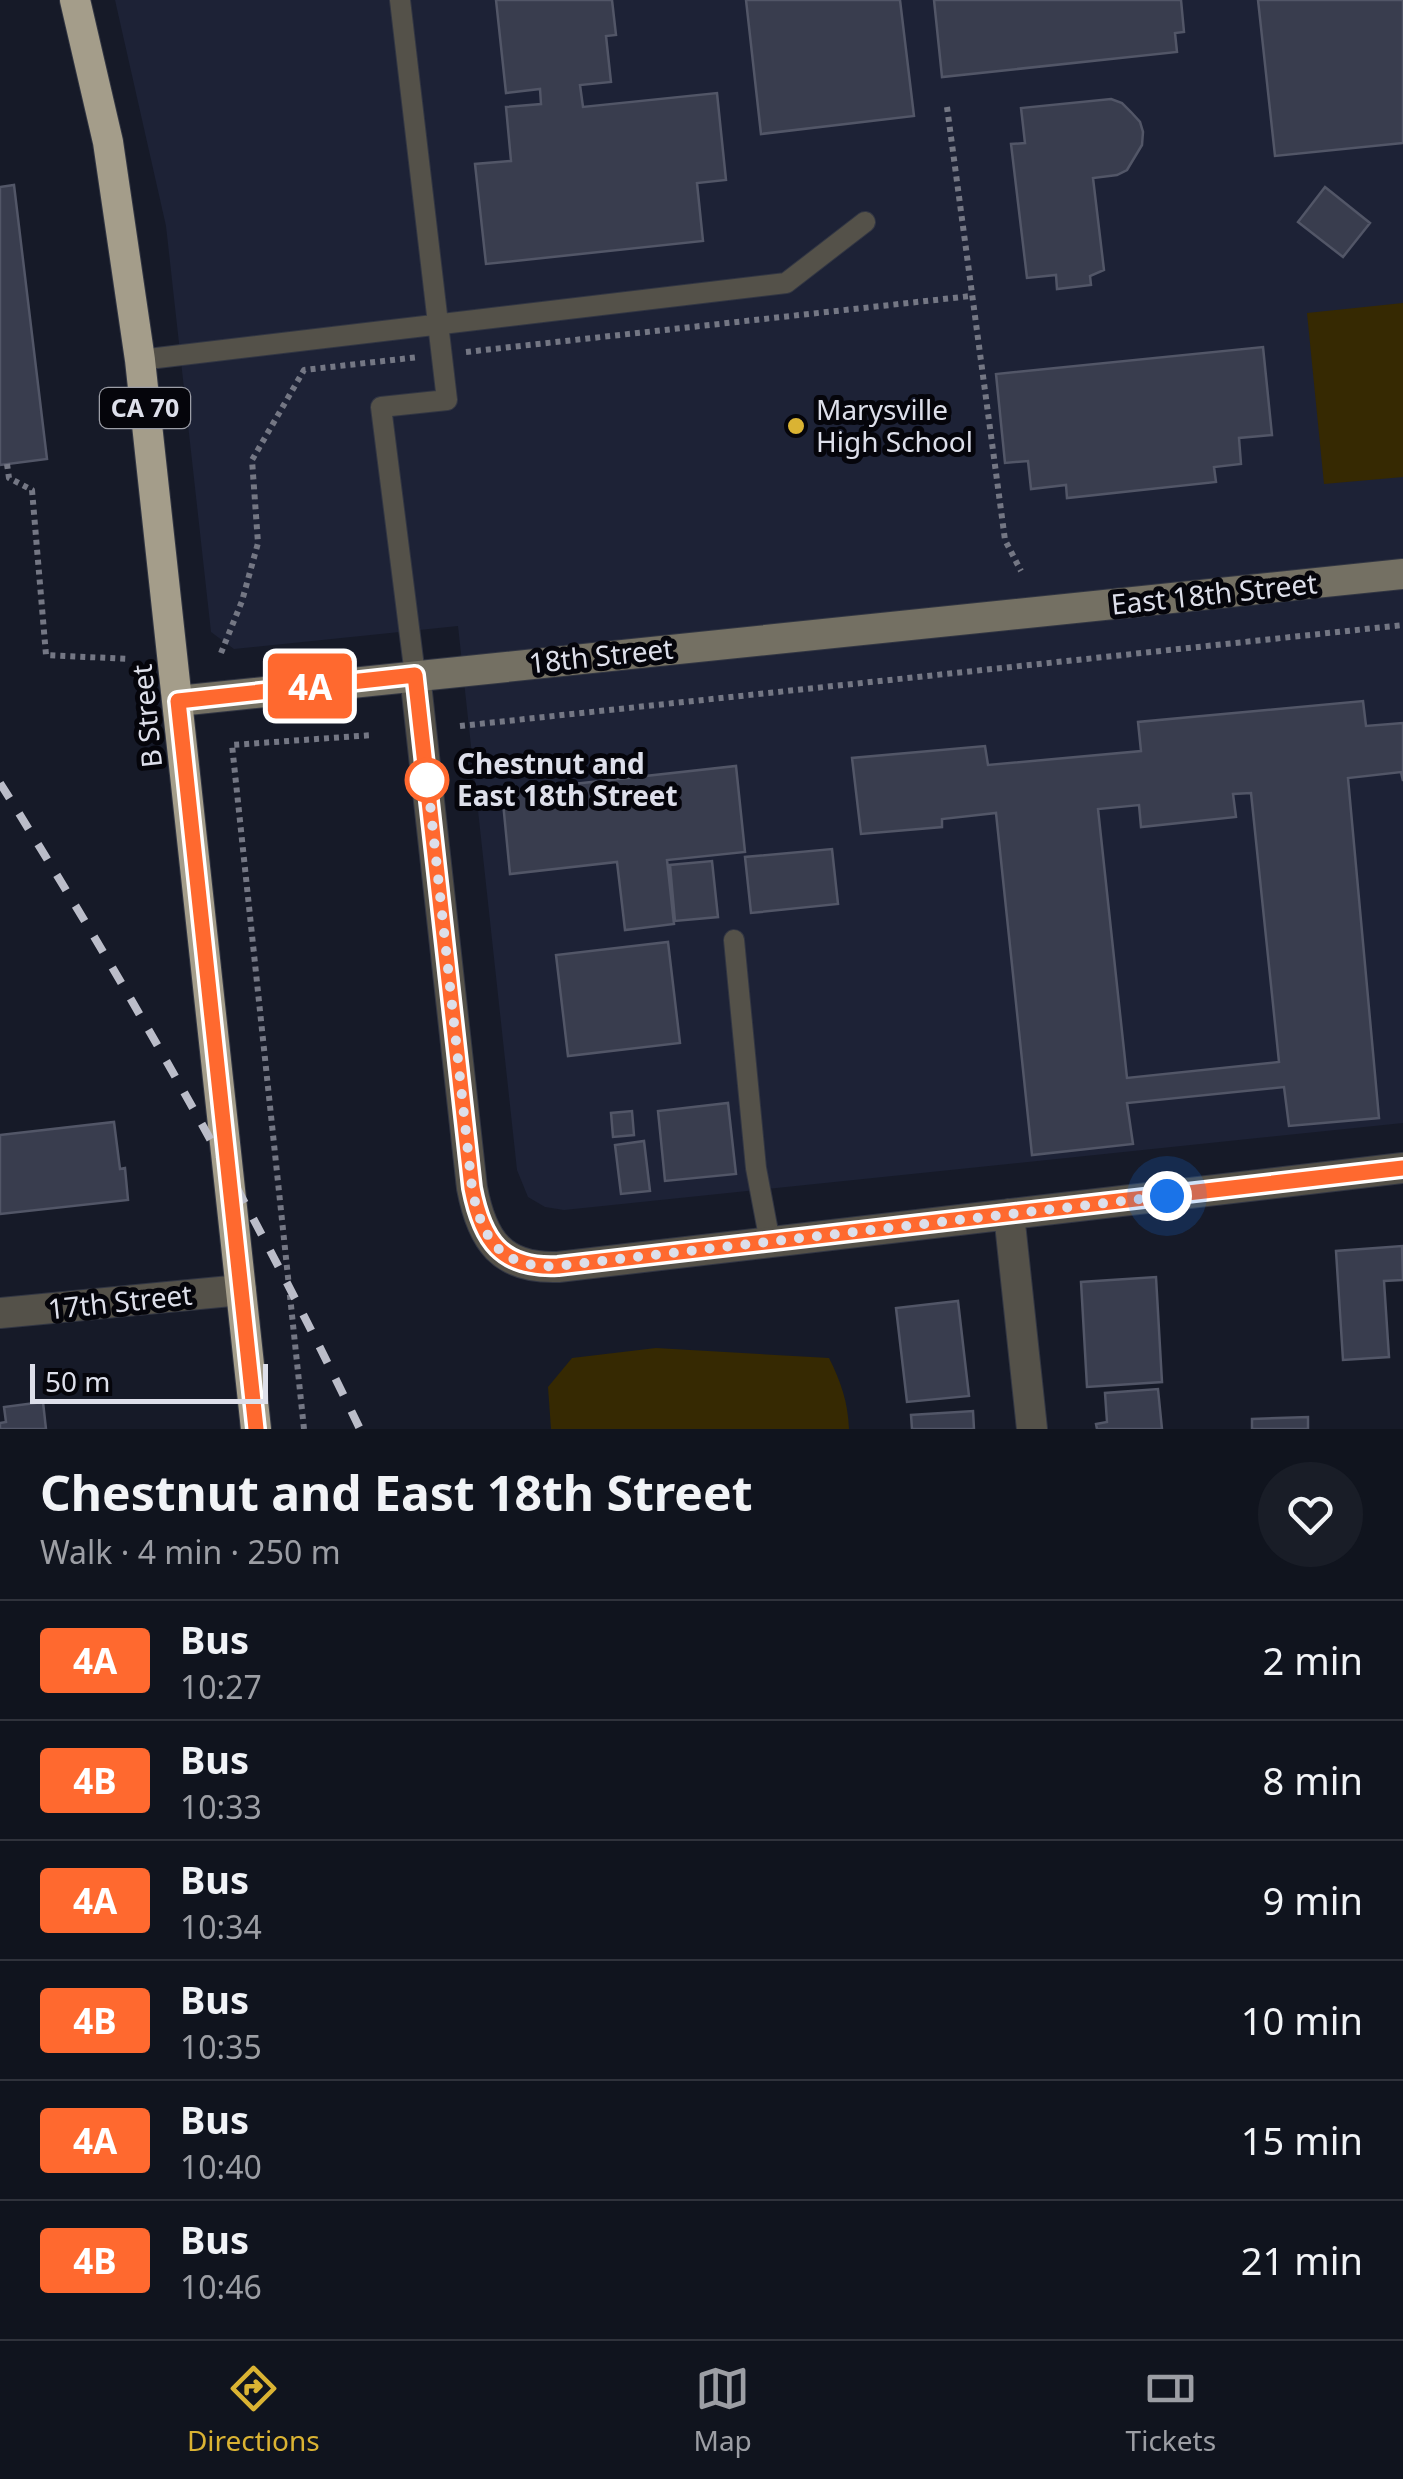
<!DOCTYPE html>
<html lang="en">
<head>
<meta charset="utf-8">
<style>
  :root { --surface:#10141e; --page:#191d27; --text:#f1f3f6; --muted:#9c9ea4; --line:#30333c; --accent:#dab333 }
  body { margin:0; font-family:"Noto Sans",sans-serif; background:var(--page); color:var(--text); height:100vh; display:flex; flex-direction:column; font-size:38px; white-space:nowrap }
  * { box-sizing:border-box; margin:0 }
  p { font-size:32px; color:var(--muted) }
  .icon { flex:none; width:55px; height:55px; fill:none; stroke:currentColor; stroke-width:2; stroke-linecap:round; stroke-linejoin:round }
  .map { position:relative; height:1429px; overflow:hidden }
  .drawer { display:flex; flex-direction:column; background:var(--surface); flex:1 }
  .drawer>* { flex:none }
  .badge { padding:0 20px; border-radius:8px; font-size:35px; line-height:65px }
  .scale { position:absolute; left:30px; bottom:25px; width:238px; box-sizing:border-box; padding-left:10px; border:5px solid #dddfea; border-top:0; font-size:28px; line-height:35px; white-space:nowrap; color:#dddfea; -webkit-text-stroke:8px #05050b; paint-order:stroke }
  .you { position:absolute; width:50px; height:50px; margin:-25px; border:8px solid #fff; border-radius:50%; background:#1a73e8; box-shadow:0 0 0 15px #1a73e833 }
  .map>.badge { position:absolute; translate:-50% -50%; box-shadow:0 0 0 5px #fff }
  .round { display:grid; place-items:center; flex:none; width:105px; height:105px; border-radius:52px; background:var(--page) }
  .headline { display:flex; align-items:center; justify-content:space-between; height:170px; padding:0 40px }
  h1 { font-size:48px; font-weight:700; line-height:75px }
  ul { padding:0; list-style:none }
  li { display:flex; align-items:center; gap:30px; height:120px; padding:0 40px; border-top:2px solid var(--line) }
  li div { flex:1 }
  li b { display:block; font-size:38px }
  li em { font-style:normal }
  li .badge { min-width:110px; font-weight:700; text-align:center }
  .menu { display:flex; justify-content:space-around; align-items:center; height:140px; border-top:2px solid var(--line); background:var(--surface); font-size:28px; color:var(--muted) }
  .menu a { display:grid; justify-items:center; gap:5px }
  .menu .on { color:var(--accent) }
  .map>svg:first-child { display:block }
</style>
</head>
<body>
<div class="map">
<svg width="1403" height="1429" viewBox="0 0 1403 1429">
  <rect width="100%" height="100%" fill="#161a28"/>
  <!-- built -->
  <path fill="#1d2236" d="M115 0H1403V1123L564 1210 545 1207 528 1197 517 1170 458 626 234 649 211 632 166 226Z"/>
  <!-- green -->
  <path fill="#362902" d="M1403 303V477L1324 484 1307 313Z
    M656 1348 829 1358C841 1382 848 1402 849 1429H551L548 1387 572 1358Z"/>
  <!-- building -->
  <path fill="#393d4e" stroke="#525667" stroke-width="2.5" fill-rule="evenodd" d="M496 0H612L616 35 606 36 611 82 580 85 583 107 717 93 726 180 697 183 703 241 486 264 475 164 511 161 506 107 541 104 540 89 506 93Z
    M746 0H900L914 116 761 134Z
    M934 0H1181L1184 32 1175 33 1177 52 942 77Z
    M1258 0H1403V143L1275 156Z
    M1111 99 1122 103 1131 112 1140 122 1143 132 1142 145 1127 170 1117 175 1093 178 1104 270 1090 276 1091 285 1057 289 1056 275 1027 278 1011 144 1025 143 1021 108Z
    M14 185 47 459 0 465V187Z
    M1325 187 1370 223 1343 257 1298 222Z
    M1263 347 1272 435 1239 438 1241 464 1214 467 1216 482 1067 498 1066 485 1031 489 1028 461 1005 463 996 374Z
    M1363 701 1366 726 1403 723V781L1401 772 1348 778 1379 1118 1289 1126 1284 1087 1127 1103 1133 1144 1032 1155 996 813 942 819V827L861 834 852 758 985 746 988 765 1141 751 1138 722ZM1251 793 1279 1062 1127 1078 1098 809 1139 805 1141 827 1236 817 1233 794Z
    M736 766 745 852 667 860 674 924 625 930 617 862 510 874 502 792Z
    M832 849 838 904 751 913 745 857Z
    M712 861 718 917 675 921 670 865Z
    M668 942 680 1043 568 1056 556 955Z
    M728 1103 736 1174 665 1181 658 1111Z
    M632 1111 634 1135 613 1137 611 1113Z
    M114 1122 120 1169 125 1168 128 1200 0 1214V1135Z
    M644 1141 650 1191 621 1194 615 1145Z
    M1402 1246 1403 1280 1384 1281 1389 1357 1343 1360 1336 1251Z
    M1156 1277 1162 1382 1087 1387 1081 1282Z
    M958 1301 969 1396 907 1402 896 1308Z
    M1158 1389 1162 1429H1097L1096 1424 1107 1422 1105 1393Z
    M43 1402 46 1429H0V1423L6 1422 4 1407Z
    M973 1411 974 1429H912L911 1415Z
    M1308 1417V1429H1252V1419Z"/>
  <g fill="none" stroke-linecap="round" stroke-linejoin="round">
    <defs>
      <path id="lane" d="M400 0 447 400 381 407 415 675
        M140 360 786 283 865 222
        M734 940 756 1168 770 1242"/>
      <path id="street" d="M415 675 472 1188C482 1240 501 1269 558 1267L1403 1168
        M1009 1214 1032 1429
        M0 1313 241 1290"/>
      <path id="secondary" d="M178 701 1403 574"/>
      <path id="highway" d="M75 0 108 142 140 360 256 1429"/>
    </defs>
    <!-- lane casing -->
    <use href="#lane" stroke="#323643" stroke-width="22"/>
    <!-- street casing -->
    <use href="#street" stroke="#323643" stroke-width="32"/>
    <!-- secondary casing -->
    <use href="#secondary" stroke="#323643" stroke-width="32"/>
    <!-- highway casing -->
    <use href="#highway" stroke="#323643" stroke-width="32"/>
    <!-- path -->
    <path stroke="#747784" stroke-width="6" stroke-dasharray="5 5" stroke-linecap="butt" d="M947 107 1005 540 1021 571
      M466 352 971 296
      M7 464 9 478 32 490 46 655 129 659
      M221 653 242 601 258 543 252 460 304 370 419 357
      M460 726 1403 625
      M304 1429 232 745 373 735"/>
    <!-- lane -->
    <use href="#lane" stroke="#545149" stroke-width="20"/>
    <!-- street -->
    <use href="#street" stroke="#545149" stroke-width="30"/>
    <!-- secondary -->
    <use href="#secondary" stroke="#747063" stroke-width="30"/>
    <!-- highway -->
    <use href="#highway" stroke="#a49d8a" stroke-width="30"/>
    <!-- rail -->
    <path stroke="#bbbdc9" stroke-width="8" stroke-dasharray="18 18" stroke-linecap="butt" d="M0 783C130 990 254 1209 360 1429"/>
  </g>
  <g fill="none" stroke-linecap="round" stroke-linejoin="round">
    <defs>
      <path id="line" d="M256 1429 178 701 415 675 472 1188C482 1240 501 1269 558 1266L1403 1168"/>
    </defs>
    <!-- line casing -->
    <use href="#line" stroke="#fff" stroke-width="22"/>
    <!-- line -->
    <use href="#line" stroke="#ff692f" stroke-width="15"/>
    <!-- walk -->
    <path stroke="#dddfea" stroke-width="10" stroke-dasharray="0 18" d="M427 780V776L472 1188C482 1240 501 1269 558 1266L1167 1196"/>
  </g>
  <!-- markers -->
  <circle fill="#dab333" stroke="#05050b" stroke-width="4" cx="796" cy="426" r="10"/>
  <circle fill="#fff" stroke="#ff692f" stroke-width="5" cx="427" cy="780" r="20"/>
  <g text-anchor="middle" stroke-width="10" stroke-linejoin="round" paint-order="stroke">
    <!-- shield labels -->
    <rect fill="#05050b" stroke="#9c9ea7" stroke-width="2.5" x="100" y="388" width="90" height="40" rx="8"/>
    <g font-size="25" font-weight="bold" fill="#dddfea">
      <text x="145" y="417">CA 70</text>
    </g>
    <!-- poi labels -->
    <g font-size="28" fill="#dddfea" stroke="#05050b" text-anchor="start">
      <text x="816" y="420">Marysville<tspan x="816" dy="32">High School</tspan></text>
    </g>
    <!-- street labels -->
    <g font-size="28" fill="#dddfea" stroke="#05050b">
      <text transform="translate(1214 594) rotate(-6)" y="10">East 18th Street</text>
      <text transform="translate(601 656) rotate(-6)" y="10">18th Street</text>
      <text transform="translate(147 716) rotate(-96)" y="10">B Street</text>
      <text transform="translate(120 1302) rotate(-6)" y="10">17th Street</text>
    </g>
    <!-- stop labels -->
    <g font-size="28" font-weight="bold" fill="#dddfea" stroke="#05050b" text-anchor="start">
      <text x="457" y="774">Chestnut and<tspan x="457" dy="32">East 18th Street</tspan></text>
    </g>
  </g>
</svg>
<div class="scale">50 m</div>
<div class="you" style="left:1167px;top:1196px"></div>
<b class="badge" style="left:310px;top:686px;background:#ff692f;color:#fff">4A</b>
</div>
<section class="drawer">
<div class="headline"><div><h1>Chestnut and East 18th Street</h1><p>Walk · 4 min · 250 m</p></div><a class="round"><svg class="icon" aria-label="heart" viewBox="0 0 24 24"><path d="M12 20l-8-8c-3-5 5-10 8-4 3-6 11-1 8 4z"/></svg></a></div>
<ul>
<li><span class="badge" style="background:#ff692f;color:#fff">4A</span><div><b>Bus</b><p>10:27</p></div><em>2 min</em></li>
<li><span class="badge" style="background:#ff692f;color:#fff">4B</span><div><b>Bus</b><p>10:33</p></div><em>8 min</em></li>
<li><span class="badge" style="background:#ff692f;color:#fff">4A</span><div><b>Bus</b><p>10:34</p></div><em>9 min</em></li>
<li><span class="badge" style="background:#ff692f;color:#fff">4B</span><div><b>Bus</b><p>10:35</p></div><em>10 min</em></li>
<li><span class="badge" style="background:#ff692f;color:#fff">4A</span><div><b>Bus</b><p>10:40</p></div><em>15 min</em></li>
<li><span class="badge" style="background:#ff692f;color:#fff">4B</span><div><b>Bus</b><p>10:46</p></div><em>21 min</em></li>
</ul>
</section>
<nav class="menu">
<a class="on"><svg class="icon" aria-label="directions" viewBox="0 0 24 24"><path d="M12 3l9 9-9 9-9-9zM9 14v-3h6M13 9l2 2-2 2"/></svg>Directions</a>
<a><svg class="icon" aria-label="map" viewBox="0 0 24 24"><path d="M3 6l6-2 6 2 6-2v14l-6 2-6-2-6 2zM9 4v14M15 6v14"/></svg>Map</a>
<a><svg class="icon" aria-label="tickets" viewBox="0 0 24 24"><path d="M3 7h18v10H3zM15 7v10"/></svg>Tickets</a>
</nav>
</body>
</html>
